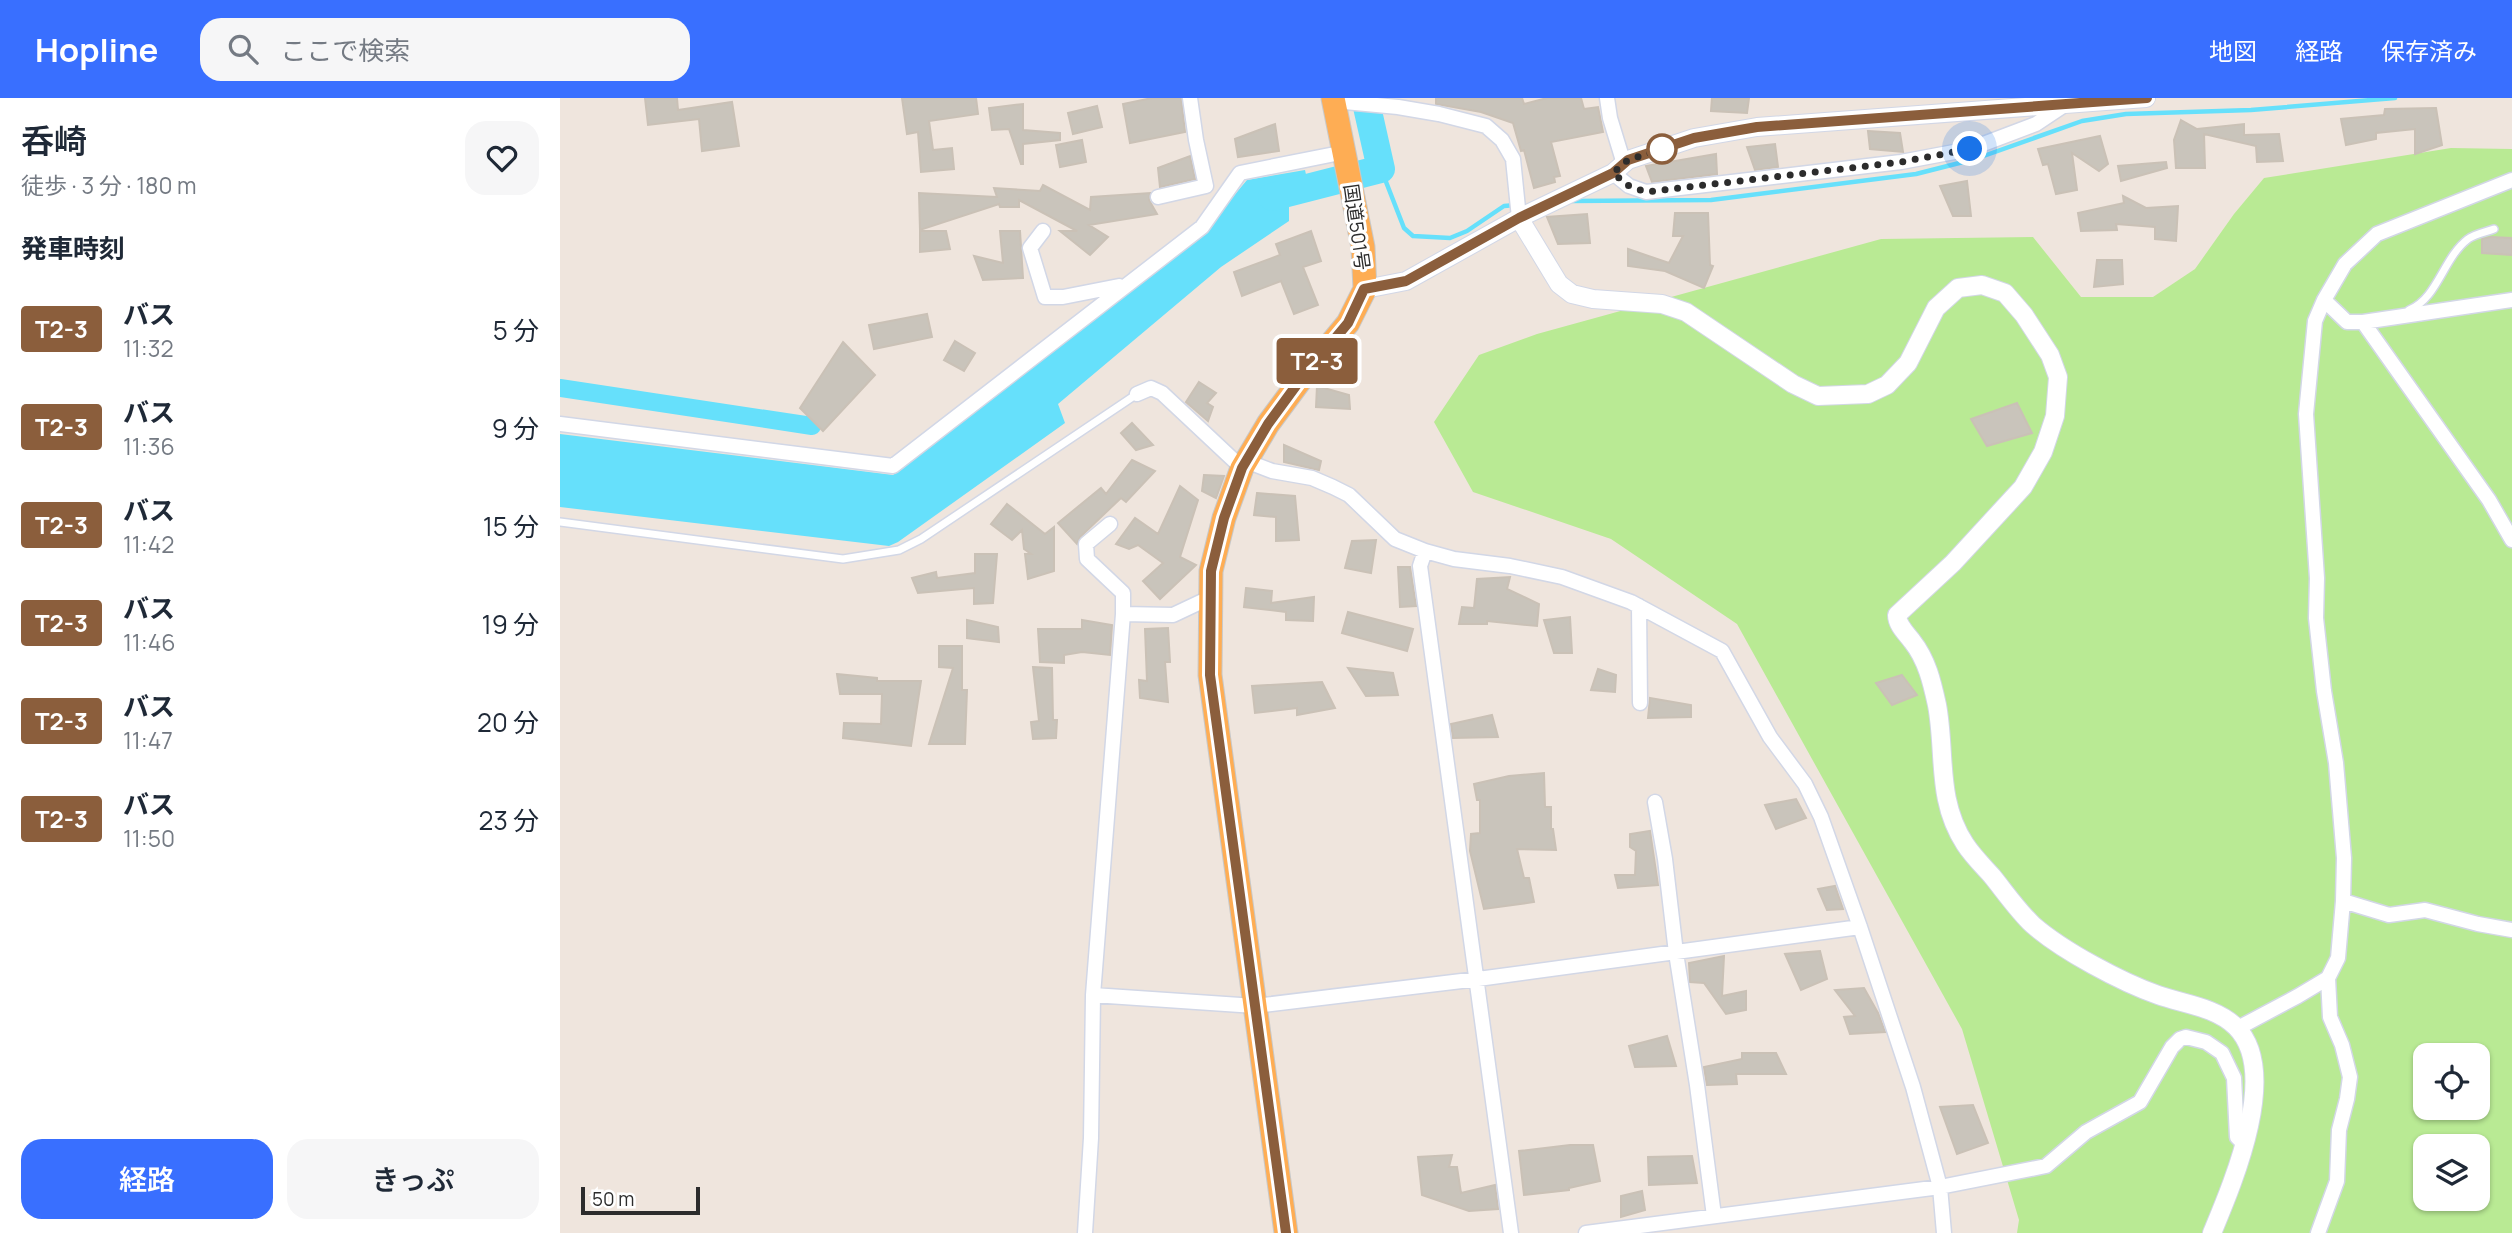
<!DOCTYPE html>
<html lang="ja">
<head>
<meta charset="utf-8">
<style>
  :root { --surface:#fff; --page:#f6f6f7; --text:#1f2937; --muted:#747a83; --accent:#396fff }
  body { margin:0; font-family:Manrope,"Noto Sans JP",sans-serif; background:var(--page); color:var(--text); height:100vh; display:flex; flex-direction:column; font-size:26px; white-space:nowrap }
  * { box-sizing:border-box; margin:0 }
  p { font-size:23px; color:var(--muted) }
  .icon { flex:none; width:38px; height:38px; fill:none; stroke:currentColor; stroke-width:2; stroke-linecap:round; stroke-linejoin:round }
  .map { position:relative; flex:1; overflow:hidden }
  .sheet { display:flex; flex-direction:column; background:var(--surface); width:560px }
  .sheet>* { flex:none }
  .badge { padding:0 14px; border-radius:5px; font-size:24px; line-height:46px }
  .tools { position:absolute; left:1853px; top:945px; display:grid; gap:14px }
  .tools a { display:grid; place-items:center; width:77px; height:77px; border-radius:14px; background:var(--surface); box-shadow:0 2px 5px #0004; font-size:35px }
  .scale { position:absolute; left:21px; bottom:18px; width:119px; box-sizing:border-box; padding-left:7px; border:4px solid #2c2c2c; border-top:0; font-size:19px; line-height:24px; white-space:nowrap; color:#2c2c2c; -webkit-text-stroke:5px #fff; paint-order:stroke }
  .you { position:absolute; width:35px; height:35px; margin:-18px; border:5px solid #fff; border-radius:50%; background:#1a73e8; box-shadow:0 0 0 10px #1a73e833 }
  .map>.badge { position:absolute; translate:-50% -50%; box-shadow:0 0 0 4px #fff }
  h2 { padding:0 21px; font-size:26px; line-height:63px }
  .round { display:grid; place-items:center; flex:none; width:74px; height:74px; border-radius:21px; background:var(--page) }
  .overview { display:flex; align-items:center; justify-content:space-between; height:119px; padding:0 21px }
  h1 { font-size:33px; font-weight:600; line-height:52px }
  .cta { display:flex; gap:14px; margin-top:auto; padding:14px 21px }
  .cta a { flex:1; height:80px; border-radius:21px; background:var(--accent); color:#fff; font-size:28px; font-weight:600; line-height:80px; text-align:center }
  .cta a+a { background:var(--page); color:var(--text) }
  ul { padding:0; list-style:none }
  li { display:flex; align-items:center; gap:21px; height:98px; padding:0 21px }
  li div { flex:1 }
  li b { display:block; font-size:26px }
  li em { font-style:normal }
  li .badge { min-width:77px; font-weight:700; text-align:center }
  header { display:flex; align-items:center; gap:42px; box-sizing:border-box; height:98px; padding:0 35px; background:var(--accent); color:#fff }
  header strong { font-size:33px }
  nav { display:flex; gap:38px; margin-inline-start:auto; font-size:24px }
  .search { width:490px; height:63px; background:var(--page); display:flex; align-items:center; gap:18px; box-sizing:border-box; padding:0 24px; border-radius:21px; color:var(--muted); font-size:26px }
  main { display:flex; flex:1; min-height:0 }
  .map>svg:first-child { display:block }
</style>
</head>
<body>
<header>
<strong>Hopline</strong>
<div class="search"><svg class="icon" aria-label="search" viewBox="0 0 24 24"><circle cx="10" cy="10" r="6"/><path d="M15 15l6 6"/></svg>ここで検索</div>
<nav><a>地図</a><a>経路</a><a>保存済み</a></nav>
</header>
<main>
<section class="sheet">
<div class="overview"><div><h1>呑崎</h1><p>徒歩 · 3 分 · 180 m</p></div><a class="round"><svg class="icon" aria-label="heart" viewBox="0 0 24 24"><path d="M12 20l-8-8c-3-5 5-10 8-4 3-6 11-1 8 4z"/></svg></a></div>
<h2>発車時刻</h2>
<ul>
<li><span class="badge" style="background:#8b5e3c;color:#fff">T2-3</span><div><b>バス</b><p>11:32</p></div><em>5 分</em></li>
<li><span class="badge" style="background:#8b5e3c;color:#fff">T2-3</span><div><b>バス</b><p>11:36</p></div><em>9 分</em></li>
<li><span class="badge" style="background:#8b5e3c;color:#fff">T2-3</span><div><b>バス</b><p>11:42</p></div><em>15 分</em></li>
<li><span class="badge" style="background:#8b5e3c;color:#fff">T2-3</span><div><b>バス</b><p>11:46</p></div><em>19 分</em></li>
<li><span class="badge" style="background:#8b5e3c;color:#fff">T2-3</span><div><b>バス</b><p>11:47</p></div><em>20 分</em></li>
<li><span class="badge" style="background:#8b5e3c;color:#fff">T2-3</span><div><b>バス</b><p>11:50</p></div><em>23 分</em></li>
</ul>
<div class="cta"><a>経路</a><a>きっぷ</a></div>
</section>
<div class="map">
<svg width="1952" height="1135" viewBox="0 0 1952 1135">
  <rect width="100%" height="100%" fill="#efe5dd"/>
  <!-- green -->
  <path fill="#b9ea94" fill-rule="evenodd" d="M1891 50 1952 51V1135H1457L1459 1122 1402 931 1177 526 1051 441 913 394 874 324 919 257 977 236 1321 141 1473 139 1521 199H1593L1635 171 1674 116 1704 80ZM1866 957H1918V1010H1866ZM1866 1048H1918V1101H1866Z"/>
  <!-- water -->
  <path fill="#66e0fb" d="M745 72 751 99 729 104V123L661 169 498 306 505 325 338 444 329 448 0 409V336L333 377 526 219 641 137 687 82Z"/>
  <g fill="none" stroke-linecap="round" stroke-linejoin="round">
    <!-- stream -->
    <path stroke="#66e0fb" stroke-width="4.5" d="M821 71 844 130 853 138 890 140 907 133 944 108 956 107
      M1010 103 1151 102 1356 76 1415 61 1522 23 1566 16 1691 12 1835 0"/>
    <!-- canal -->
    <path stroke="#66e0fb" stroke-width="18" d="M0 290 252 328"/>
    <!-- river -->
    <path stroke="#66e0fb" stroke-width="28" d="M712 99 821 71 805 0"/>
  </g>
  <!-- building -->
  <path fill="#c9c4bb" stroke="#cac1b6" stroke-width="2" d="M85 0H117L118 12 172 4 179 48 142 53 139 21 88 27Z
    M342 0H416L418 16 369 23 373 52 392 50 394 71 361 74 358 34 347 36Z
    M592 0H621L625 34 570 45 563 6Z
    M876 0H962L964 6 987 0H1021L1024 11 1038 9 1043 34 991 44 1000 78 994 79 995 84 974 90 964 52 961 53 953 25 921 14 876 6Z
    M1152 0H1189L1187 15 1151 13Z
    M463 6V32L500 35V42L463 46V66H461L449 31 432 32 429 10Z
    M537 8 542 29 513 36 508 15Z
    M1876 10 1882 47 1855 56V31L1816 35V41L1786 47 1781 21 1824 17 1825 11Z
    M1621 22 1637 31 1684 26V37L1719 36 1723 63 1697 64 1696 48 1644 36 1645 70H1616L1614 42Z
    M715 26 719 53 678 59 675 41Z
    M1308 33 1340 35 1343 54 1310 51Z
    M1540 38 1548 66 1539 73 1512 55 1517 92 1496 96 1488 66 1483 67 1478 51Z
    M522 42 526 64 500 69 496 47Z
    M1215 46 1218 69 1195 72 1187 49Z
    M1156 56 1157 76 1092 84 1086 68Z
    M630 58 635 81 600 89 598 70Z
    M1606 64 1607 70 1561 83 1558 68Z
    M1407 83 1411 118H1393L1380 88Z
    M483 87 530 112 531 99 590 95 589 102 597 116 529 127 548 139 530 157 500 133H517L459 102V109H440L439 106 360 132 359 95 437 99 434 90 480 93Z
    M1563 98 1586 110 1618 108 1616 143 1595 141V129L1556 126 1557 132 1521 133 1518 115 1564 105Z
    M1115 115H1148L1150 167 1153 168 1144 190 1105 173 1068 168V151L1109 165 1123 138H1113Z
    M1027 116 1030 145 998 146 987 119Z
    M360 133H386L390 151 360 154Z
    M440 133H460L463 180 423 182 414 158 443 165Z
    M751 133 761 163 743 169 758 207 734 216 721 183 682 198 674 174 720 157 716 146Z
    M1931 139 1952 140V157L1922 155V141Z
    M1537 162H1562L1563 186 1534 189Z
    M367 216 372 239 314 251 309 227Z
    M395 243 415 255 404 273 384 262Z
    M283 244 315 277 263 333 240 310Z
    M639 284 656 295 647 305 653 309 648 323 626 304Z
    M757 288 789 297 790 311 756 309Z
    M1457 305 1472 335 1427 348 1411 321Z
    M572 325 593 347 576 352 561 335Z
    M724 347 761 363 759 372 724 364Z
    M572 362 595 373 566 404 561 400 520 439 517 446 498 425 541 390 546 396Z
    M644 377 664 378 656 400 642 393Z
    M620 388 638 402 620 459 636 467 600 501 583 483 603 465 578 447 569 451 556 446 575 420 598 436Z
    M697 395 735 398 739 442 716 443V419L694 417Z
    M447 406 485 436 494 429V473L468 481 465 456H471L464 451 462 432 452 442 431 426Z
    M816 442 811 475 785 470 792 443Z
    M415 456H437L433 505 414 506V490L358 495 352 480 376 474 377 480 415 475Z
    M838 469H850L856 508 840 509Z
    M950 479 947 491 979 506 977 528 927 523V526H899L902 509 914 510 917 481Z
    M686 490 712 493 711 505 754 499 753 523 726 522V514L684 509Z
    M788 514 853 531 847 553 782 535Z
    M1010 519 1012 555H994L984 522Z
    M407 522 438 529 439 544 407 540Z
    M522 522 552 527 550 557 522 554 504 557V565L480 564 478 531H522Z
    M608 530 610 564H605L608 604 580 600 579 582 587 583 585 531Z
    M379 548H402V592H407L405 646H369L393 570 379 569Z
    M473 569 492 570 493 622H497L496 640 473 641 471 624 479 623Z
    M788 570 833 575 838 597 806 598Z
    M1038 571 1056 577 1055 594 1031 592Z
    M277 576 317 580V583H361L351 648 283 640 284 625 321 626 322 596H280Z
    M1342 577 1357 597 1332 607 1316 585Z
    M762 584 775 610 737 617V610L695 615 692 588Z
    M1090 600 1131 607V619L1088 620Z
    M932 617 938 639 893 640 891 626Z
    M984 675 985 709H991V731H993L996 752 957 751 964 780H969L974 804 924 811 910 753 911 736 920 735V702H917L914 686 949 678Z
    M1236 701 1246 720 1216 731 1205 707Z
    M1090 733 1098 787 1058 790 1055 777H1075L1076 753 1070 749V736Z
    M1275 788 1283 811 1267 812 1258 791Z
    M1260 853 1267 881 1241 892 1225 856Z
    M1164 858 1162 898 1186 893V912L1166 916 1144 885 1130 884 1129 865Z
    M1304 890 1318 915 1325 934 1290 936 1284 919 1295 918 1275 892Z
    M1107 938 1116 968 1075 969 1069 948Z
    M1182 955H1216L1226 976H1176L1177 986 1147 987 1144 969 1182 961Z
    M1413 1007 1428 1045 1397 1056 1380 1009Z
    M1010 1047H1033L1040 1083 1009 1090V1092L964 1097 959 1053Z
    M892 1057 889 1069H897L901 1095 935 1087 938 1111 909 1113 862 1097 858 1059Z
    M1132 1058 1137 1085 1089 1087 1088 1059Z
    M1082 1093 1085 1112 1061 1119V1098Z"/>
  <g fill="none" stroke-linecap="round" stroke-linejoin="round">
    <defs>
      <path id="service" d="M1849 212C1878 200 1883 160 1908 141 1915 136 1926 134 1934 131
        M0 424 283 461 339 452 361 441 577 296"/>
      <path id="minor" d="M1047 0 1050 20 1064 66
        M774 3 838 9 879 16 926 28 942 42 953 61 959 120
        M1053 75 1069 88 1086 94 1341 64 1410 51 1476 26 1503 8
        M598 99 646 88 636 42 630 0
        M483 133 470 150 485 199H503L559 188
        M1764 202 1787 224H1803
        M1952 202 1803 224 1929 402 1952 442
        M577 296 591 290 602 295 682 370
        M0 326 333 368 642 129 680 75 785 54
        M686 363 712 373 752 380 773 389 789 397 835 441 865 453 894 461 950 468 1002 479 1071 504 1162 553 1210 639 1245 686 1261 719 1300 829 1353 989 1380 1089 1384 1135
        M550 426 526 446 527 461 563 495V516
        M865 453 860 468 951 1135
        M1079 508 1080 605
        M1095 704 1105 761 1116 855 1137 987 1154 1118
        M1783 803 1829 817 1865 812 1918 826 1952 832
        M533 897 695 908 918 881 1300 829
        M1678 930 1738 898 1768 880 1778 860 1783 803 1784 760 1776 665 1764 593 1756 520 1757 480 1746 316 1755 223 1764 202 1785 166 1817 136 1952 82
        M525 1135 531 1040 533 897 563 516 613 517 649 500
        M1026 1135 1380 1089 1486 1068 1526 1034 1580 1004 1612 949 1620 941 1626 939 1646 944 1662 955 1674 980 1677 1039 1685 1047
        M1758 1135 1777 1083 1779 1032 1787 1001 1790 979 1782 947 1770 919 1768 880"/>
      <path id="tertiary" d="M959 120 999 186 1012 196 1033 201 1102 206 1126 214 1233 286 1258 298 1308 296 1327 287 1348 265 1376 210 1398 190 1422 187 1445 195 1464 217 1490 257 1498 279 1495 318 1483 354 1463 389 1393 465 1337 517C1337 527 1346 535 1352 543 1367 562 1372 584 1377 607 1386 655 1376 702 1405 746 1412 757 1423 768 1432 778 1445 794 1458 813 1473 827 1503 853 1561 884 1598 897 1623 906 1656 909 1676 929 1721 974 1672 1087 1652 1135
        M805 191 846 183 959 120 1053 75 1068 62 1134 40 1197 29 1586 0"/>
      <path id="trunk" d="M726 1135 650 577 651 473 664 420 682 370 708 326 739 284 788 225 805 191 803 149 773 0"/>
    </defs>
    <!-- service casing -->
    <use href="#service" stroke="#d2d7e6" stroke-width="10"/>
    <!-- minor casing -->
    <use href="#minor" stroke="#d2d7e6" stroke-width="17"/>
    <!-- tertiary casing -->
    <use href="#tertiary" stroke="#d2d7e6" stroke-width="20"/>
    <!-- trunk casing -->
    <use href="#trunk" stroke="#c8c8c8" stroke-width="25"/>
    <!-- service -->
    <use href="#service" stroke="#fff" stroke-width="7"/>
    <!-- minor -->
    <use href="#minor" stroke="#fff" stroke-width="14"/>
    <!-- tertiary -->
    <use href="#tertiary" stroke="#fff" stroke-width="18"/>
    <!-- trunk -->
    <use href="#trunk" stroke="#fead54" stroke-width="23"/>
  </g>
  <g fill="none" stroke-linecap="round" stroke-linejoin="round">
    <defs>
      <path id="line" d="M726 1135 650 577 651 473 664 420 682 370 708 326 738 285 788 225 804 191 846 183 959 120 1053 75 1068 62 1134 40 1197 29 1587 0"/>
    </defs>
    <!-- line casing -->
    <use href="#line" stroke="#fff" stroke-width="16"/>
    <!-- line -->
    <use href="#line" stroke="#8b5e3c" stroke-width="10"/>
    <!-- walk -->
    <path stroke="#2c2c2c" stroke-width="7" stroke-dasharray="0 12.6" d="M1102 51 1068 62 1053 75 1069 88 1086 94 1341 64 1410 51"/>
  </g>
  <!-- markers -->
  <circle fill="#fff" stroke="#8b5e3c" stroke-width="3.5" cx="1102" cy="51" r="14"/>
  <g text-anchor="middle" stroke-width="6" stroke-linejoin="round" paint-order="stroke">
    <!-- street labels -->
    <g font-size="19" fill="#2c2c2c" stroke="#fff">
      <text transform="translate(797 129) rotate(82)" y="7">国道501号</text>
    </g>
  </g>
</svg>
<div class="tools">
<a><svg class="icon" aria-label="locate" viewBox="0 0 24 24"><circle cx="12" cy="12" r="6"/><path d="M12 2v4M12 18v4M2 12h4M18 12h4"/></svg></a>
<a><svg class="icon" aria-label="layers" viewBox="0 0 24 24"><path d="M12 4l9 5-9 5-9-5zM3 14l9 5 9-5"/></svg></a>
</div>
<div class="scale">50 m</div>
<div class="you" style="left:1410px;top:51px"></div>
<b class="badge" style="left:757px;top:263px;background:#8b5e3c;color:#fff">T2-3</b>
</div>
</main>
</body>
</html>
